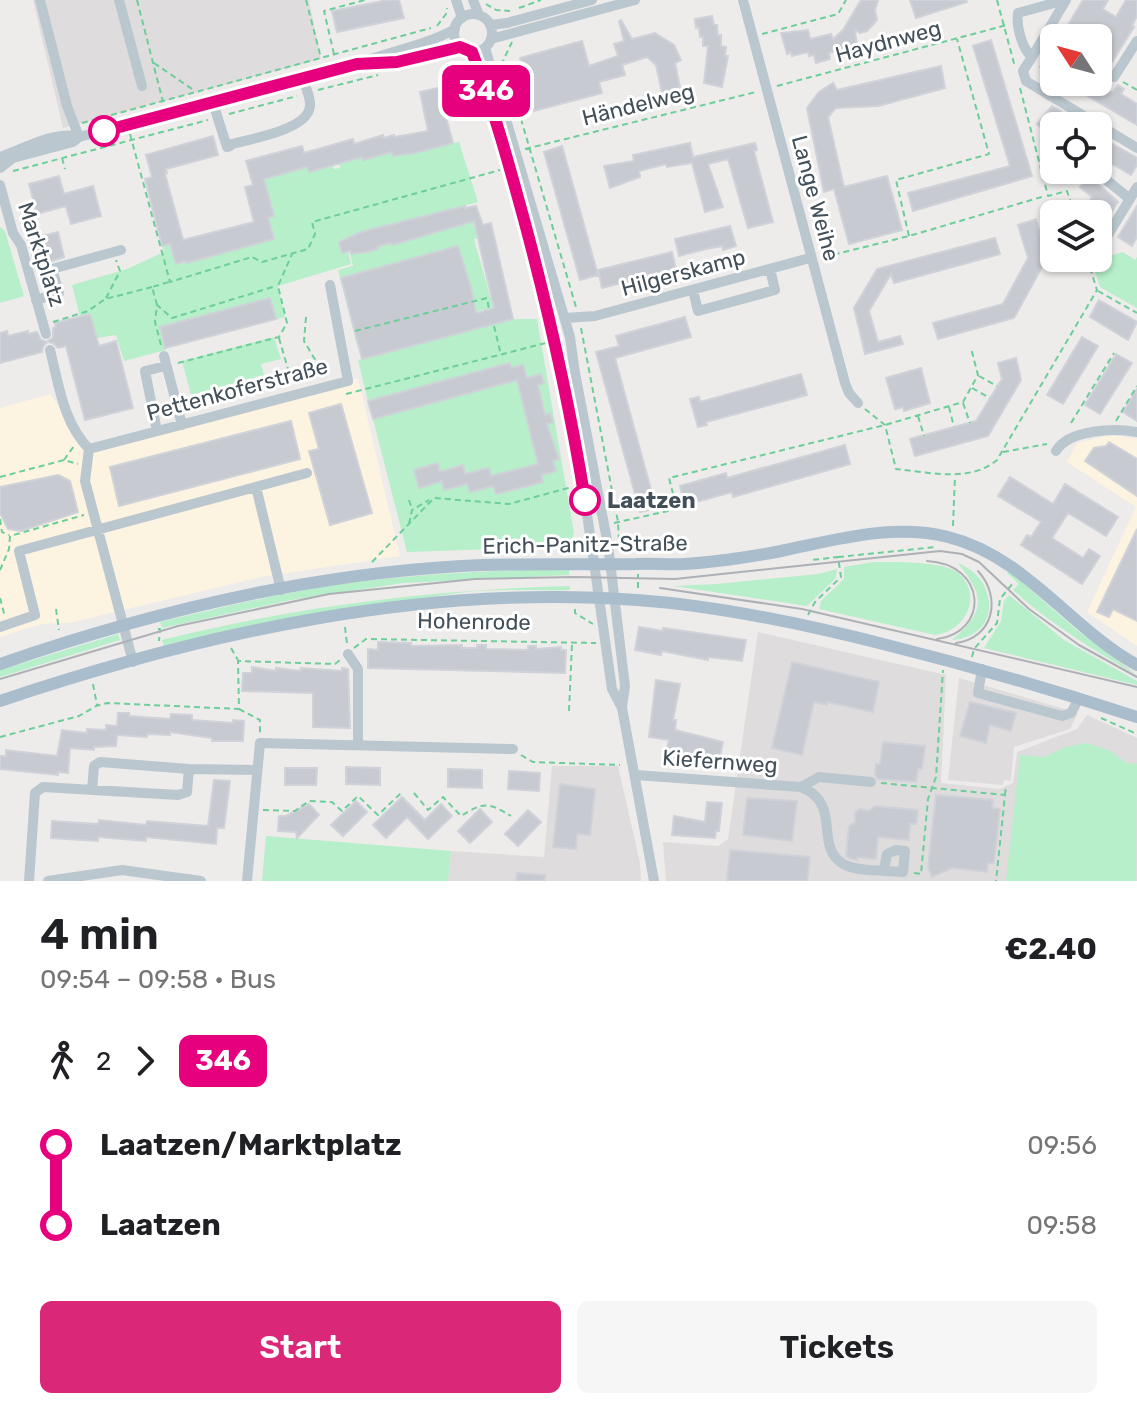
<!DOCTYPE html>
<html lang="en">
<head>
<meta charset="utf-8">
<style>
  :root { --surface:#fff; --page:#f6f6f6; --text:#202124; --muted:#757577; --accent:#db2777 }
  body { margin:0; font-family:Rubik,sans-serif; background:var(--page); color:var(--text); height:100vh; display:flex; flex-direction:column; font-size:30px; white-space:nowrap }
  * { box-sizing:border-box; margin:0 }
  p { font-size:26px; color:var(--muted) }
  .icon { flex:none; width:44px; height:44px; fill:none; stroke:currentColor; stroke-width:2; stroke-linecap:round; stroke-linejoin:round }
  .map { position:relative; height:881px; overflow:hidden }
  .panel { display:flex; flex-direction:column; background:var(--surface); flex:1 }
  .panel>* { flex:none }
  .badge { padding:0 16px; border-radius:12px; font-size:28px; line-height:52px }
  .needle { width:52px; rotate:306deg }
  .fabs { position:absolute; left:1040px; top:24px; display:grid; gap:16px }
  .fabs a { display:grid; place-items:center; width:72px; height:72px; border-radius:12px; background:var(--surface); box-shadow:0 2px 6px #0004; font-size:40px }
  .map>.badge { position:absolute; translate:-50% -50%; box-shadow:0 0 0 4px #fff }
  .legs { display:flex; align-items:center; gap:12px; height:88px; padding:0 40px; font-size:26px }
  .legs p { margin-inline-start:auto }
  .summary { display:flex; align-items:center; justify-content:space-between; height:136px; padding:0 40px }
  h1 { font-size:44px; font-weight:600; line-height:60px }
  .cta { display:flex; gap:16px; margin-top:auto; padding:16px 40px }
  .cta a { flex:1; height:92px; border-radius:12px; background:var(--accent); color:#fff; font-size:32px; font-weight:600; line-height:92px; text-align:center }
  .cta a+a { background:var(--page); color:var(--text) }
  ul { padding:0 40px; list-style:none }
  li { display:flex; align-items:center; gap:28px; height:80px; font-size:30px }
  li i { display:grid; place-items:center; width:12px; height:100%; margin:0 10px; background:currentColor }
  li i::after { content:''; width:20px; height:20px; margin:-10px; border:6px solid; border-radius:50%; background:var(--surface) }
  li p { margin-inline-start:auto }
  li:first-child i { background:linear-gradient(#0000 50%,currentColor 0) }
  li:last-child i { background:linear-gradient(currentColor 50%,#0000 0) }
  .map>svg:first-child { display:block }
</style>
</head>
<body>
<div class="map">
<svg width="1137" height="881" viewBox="0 0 1137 881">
  <rect width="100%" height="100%" fill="#eeebeb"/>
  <!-- commercial -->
  <path fill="#fcf3e1" d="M358 378 400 556 261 577 69 623 41 624 0 637V408L50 394 89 449Z
    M1110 435 1137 439V646L1087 612 1136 507 1067 462 1077 443Z"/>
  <!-- education -->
  <path fill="#dfdcdd" d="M33 0H309L321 59 63 128Z
    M758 632 946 675 941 783 1000 789 1013 783 1017 752 1077 729 1087 715 1137 738V881H666L663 842 718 846 728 839Z
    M959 678 1078 713 1070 729 1014 747 1011 781 1004 780 1003 785 948 780Z
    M552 766H618L640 863 641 881H448L451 851 544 857Z"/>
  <!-- green -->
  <path fill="#b6efc9" d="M446 142 447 145 459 142 478 202 345 238 351 264 278 286 285 317 276 319 270 298 160 327 166 350 124 361 116 335 97 338 90 314 80 317 72 285 127 269 164 252 162 246 174 243 177 255 174 256 175 263H186L273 239 265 219 274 215 264 179 307 167 309 172 333 166 334 169 340 168 339 163 362 157 363 160 392 152 393 156Z
    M473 221 477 238 474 239 493 307 357 345 338 270 353 266 350 253Z
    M0 227 5 231 24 296 0 303Z
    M1123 252 1135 260 1137 257V308L1100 287 1092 261Z
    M513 319H537L574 533 572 540 557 547 407 552 373 419 517 380 525 401 522 403 538 464 491 476 488 468 465 474 463 466 440 472 437 463 414 470 419 487 442 481 445 490 467 484 470 492 493 486 496 494 542 482 541 475 556 471 552 457 558 455 557 450 551 451 546 421 552 418 550 414 545 415 537 381 543 379 541 374 527 378 523 365 511 368 509 363 368 401 358 360Z
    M274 337 281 359 261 364 264 375 191 395 182 361Z
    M873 562C894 562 938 561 955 571 985 591 967 632 935 635L819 609 821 601 844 579V567Z
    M958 563C999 579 1002 636 952 640 987 610 984 596 958 563Z
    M569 569V575L403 583 291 600 162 628 160 622C220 608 280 593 341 584 417 574 493 570 569 569Z
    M837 569 836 578 807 606 673 586 716 584 818 574Z
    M1009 571 1077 630 1137 675C1092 649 1052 625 1013 590L1019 584 1007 573Z
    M570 586V590C534 591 495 588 459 593 360 607 261 620 164 646L162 640C300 606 428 590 570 586Z
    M1009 595 1064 640 1137 681V685L984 648 1001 621 1004 601Z
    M118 634 120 640 0 677V670Z
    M1087 743 1110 751 1126 763 1137 764 1136 881H1006L1020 755 1044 757 1065 747Z
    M266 836 451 851 448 881H262Z"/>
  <!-- building -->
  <path fill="#c8cad1" stroke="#cfd2d8" stroke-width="2" d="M388 0H399L404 18 337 32 332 11Z
    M861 0H878L875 10 877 20 867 31 860 33 855 30 857 46 849 53 842 50 829 53 830 59 816 63 814 55 809 56 808 52 792 56 791 52 787 54 781 33 808 30 810 39 831 34 833 39 843 30Z
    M910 0H966L967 2 916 18Z
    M1083 0H1108L1103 9 1116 17 1126 0H1137V16L1132 26 1134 27 1112 62 1109 60 1098 78V38L1085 31 1081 38H1060Z
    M712 16 714 25H717L718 36 721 35V46L726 47 725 56H728L722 87 704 83 708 46H703V37H700L699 27 696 28 695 19Z
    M621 20 632 39 655 33 674 45 681 60 675 63 680 87 662 93 656 65 647 57 622 65 625 75 599 82 602 93 530 112 525 93 530 92 520 58 582 41 589 66 618 56 614 44 624 41 619 21Z
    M991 40 1032 176 913 211 908 193 1010 166 973 46Z
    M1054 43V76L1040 67Z
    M941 66 945 88 878 106 836 108 828 117 844 187 887 176 902 230 849 244 834 189 824 192 807 108 819 92 833 83 837 90Z
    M1064 82H1095L1107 92 1108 90 1112 93 1118 85 1124 89 1121 94 1137 104V125Z
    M438 88 453 143 415 153 393 156 392 152 363 160 362 157 309 172 307 167 264 179 274 216 268 218 274 239 186 263 185 261 176 264 170 244 162 246 145 179 152 177 146 155 213 136 218 155 166 169 167 173 165 174 183 240 254 222 245 187 253 185 246 161 302 146 304 153 353 139 354 144 383 135 384 138 394 135 395 137 428 131 420 92Z
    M1052 106 1061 111 1045 131 1037 124Z
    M690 143 693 157 755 143 757 150 754 151 773 222 748 228 728 159 708 164 723 207 705 212 692 163 667 167 666 164 639 171 640 177 610 188 604 166 634 161 633 155Z
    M1111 143 1137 158V165L1131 175 1102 158Z
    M562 146 598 275 580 280 544 152Z
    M59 176 64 194 93 186 101 216 71 224 66 206 37 214 29 184Z
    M1089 176 1118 202 1109 215 1090 200 1092 197 1080 187Z
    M465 206V208L476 206 483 225 491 223 513 319 362 359 341 278 458 246 472 291 475 310 477 313 494 308 474 221 392 245 391 243 377 247 378 249 367 252 351 254 350 251 342 253 339 242 361 232Z
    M1137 206V237L1132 246 1118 237Z
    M1036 219 1047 258 1014 318 938 339 933 323 1003 304 1028 258 1018 225Z
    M730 226 736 246 723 250 722 246 706 249 679 256 675 239Z
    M58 232 64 257 49 262 44 268 36 270 28 240Z
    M995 238 1000 254 894 283 891 274 869 311 878 342 900 336 903 344 865 354 854 308 877 269Z
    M672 252 676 269 602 288 598 270Z
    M270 298 276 319 165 348 160 327Z
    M1099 300 1137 322 1128 340 1090 317Z
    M90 314 99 346 116 341 133 408 85 420 66 346 58 348 53 343 47 342 43 347 42 352 0 363V333L7 331 8 336 28 331V334L37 332 41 340 47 342 53 337V328L56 327 55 323Z
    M685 317 691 337 615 358 656 508 640 512 596 352 619 346 616 336Z
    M1082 337 1098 346 1063 404 1047 395Z
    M1116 354 1132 363 1100 414 1085 405Z
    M1016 358 1021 380 988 436 915 456 910 439 976 421 1002 379 998 363Z
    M510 363 511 368 523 365 527 378 541 374 544 383 538 385 545 415 550 413 553 422 547 424 559 459 553 461 556 471 541 475 543 482 496 494 493 486 470 492 467 484 444 490 442 481 419 488 414 470 438 463 440 472 463 465 465 474 489 468 491 476 538 464 517 380 373 419 368 401Z
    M921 368 930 403 904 411 903 407 895 409 886 378Z
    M801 374 807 395 706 422 707 425 698 427 690 399 699 397 700 402Z
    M1137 389V421L1123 412Z
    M341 404 372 513 330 525 309 451 319 449 309 413Z
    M291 421 300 459 119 506 110 467Z
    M1109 442 1137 459V496L1085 461 1094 448 1106 446Z
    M845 445 850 464 733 497 732 492 685 505 680 486 726 473 727 478Z
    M58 475 70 481 78 512 21 531 8 529 0 513V487Z
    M1010 477 1053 504 1065 484 1118 517 1106 536 1068 513 1052 538 1083 558 1089 549 1100 556 1082 584 1021 545 1027 535 1031 537 1041 522 998 496Z
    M1137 529V621L1113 609 1109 617 1097 612Z
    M639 627 663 631V628L746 640 742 661 708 657V660L662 651 661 655 635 650Z
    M378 642 411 643V646L462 645V648H477V645H486V649L528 650V646H536V649L561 647V650H566L565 673 368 668V649L378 650Z
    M792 662 879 682 873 712 827 702V705L814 702 802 755 772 748Z
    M252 667 276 671V668L300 671 301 668 342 671V668L348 669 350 728 313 727V693L242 691 243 673H252Z
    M656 680 680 684 673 720H676L675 730 723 742 718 765 666 753 669 740 649 737Z
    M970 702 1016 713 1011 731 990 725 986 743 960 736Z
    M118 713H129V716L170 719 171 714 192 715V720L233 723V720L244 721 243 741H212V738L170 732V735L147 734V737L117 735 116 746 94 747V750L70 748 68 773 58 772V775L0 769V756H6V750L57 756 62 730 87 733V729L106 730V725L117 726Z
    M883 742 925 746 922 769H918L916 782 878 779 875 775 876 764H880Z
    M346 767 380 768V785L346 784Z
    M285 768H317L316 785H285Z
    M448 769 482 770V788L448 787Z
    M509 771 540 773 539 791 508 789Z
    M214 780 230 781 224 828H217L216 844 146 837V841L98 837V841L51 838 52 821 98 824 99 820 146 825 147 821 208 826Z
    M560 784 595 789 590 835 577 834 576 849 553 847Z
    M936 795 993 800 992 808 1000 809 994 863H988L987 872 952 868 932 877 928 867Z
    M402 797 425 820 441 804 452 816 428 839 407 817 386 838 373 825Z
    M747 798 797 801 792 841 743 835Z
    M356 801 367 812 343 836 331 825Z
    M707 802 722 803 719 831H716L715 838 672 835 674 816 705 822Z
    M309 804 319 815 297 838 296 832 278 831 279 816H286Z
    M875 806 918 810 916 824H910L909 840 878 837 876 859 857 857V860L849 858 846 856 849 826 855 822V813L860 809 869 811Z
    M480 809 492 822 470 843 458 831Z
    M528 810 541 822 518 846 505 834Z
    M730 850 810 857 807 881H727Z
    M517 873 545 875V881H516Z"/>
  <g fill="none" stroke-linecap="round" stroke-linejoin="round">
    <!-- path -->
    <path stroke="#6dce99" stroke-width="2" stroke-dasharray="6 4" stroke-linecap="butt" d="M137 0 163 102
      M306 0 321 58
      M997 0 1015 67
      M486 4 496 10 510 11
      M519 8 541 0
      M437 26 446 14 447 8
      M762 34 838 14 846 0
      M334 54 324 11 365 0
      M504 61 576 307
      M154 63 195 91
      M501 65 512 42
      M1123 82 1137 90
      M777 86 1007 25
      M1020 88 1048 196 1067 191 1074 214
      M318 90 378 75
      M229 114 297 96
      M82 123 431 28
      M130 134 170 282 252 257 262 262 308 249 315 234 312 222 500 170
      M525 149 756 92
      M62 158 65 169
      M13 171 208 120
      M909 236 896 180 989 154 957 39
      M824 257 909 236 1045 196
      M1098 291 1137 313
      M106 298 120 271 116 260
      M157 305 152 287 169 282
      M306 317 304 341 326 378
      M53 322 88 311 105 299 152 287
      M494 326 501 355
      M581 328 618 522 619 542
      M355 331 487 298 489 309
      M279 338 292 383
      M161 345 155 322 157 305 172 318 276 286
      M178 363 279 337 287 323 278 286 292 254
      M979 376 997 386
      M972 388 990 398
      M346 394 546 343
      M963 403 970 423
      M949 407 954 427
      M865 409 885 425 896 469C928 472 970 483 997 460L1097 290 1087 258
      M918 416 924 436
      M1116 421 1137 386
      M1071 423 1114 353
      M1003 452 1047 444
      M64 460 74 446
      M0 477 64 460 78 464
      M409 500 412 509
      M0 519 2 532 9 535
      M614 523 677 509 669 478 885 425 963 402 978 375 971 348
      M409 524 412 510 429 500
      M953 526 955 476
      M838 557 936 547
      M372 562 434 498 509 504 572 487
      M0 570 9 549 10 536 84 515
      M638 588V574
      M0 598 5 617
      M56 609 59 630
      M575 609V613L593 624
      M808 615 815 602 841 577 838 557 812 560
      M345 627 347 644
      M158 629H160L159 641
      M231 648 238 660
      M354 648 366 639 596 643
      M972 657 974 649 997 623 1000 599 1013 583 1011 582
      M93 684 97 705
      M239 709 260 720V734
      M569 711 572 644
      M1101 718 1137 734
      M0 737 79 716 96 706 107 703 239 709 238 661 335 664 340 660
      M521 755 533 762 620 765
      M881 783 1005 795 996 881
      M414 793 428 810 443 797 461 816C483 802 488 802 511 816
      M1005 795 1006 785
      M263 810 295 811 309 801 332 802 342 811 358 796 378 815 401 793
      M914 873 921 874 928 799 936 777 943 670"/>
    <!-- minor -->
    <path stroke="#bbc7cf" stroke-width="10" d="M40 0 67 106 79 137
      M119 0 142 86
      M456 0 462 18
      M473 0 479 15
      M743 0 845 383 849 393 858 403
      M1063 5 1058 2 1018 13C1016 26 1022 49 1032 57L1066 0
      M454 33a19 19 0 1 1 38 0a19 19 0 1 1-38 0Z
      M490 25 507 23 592 0
      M491 39 635 0
      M485 48 570 337 575 373 608 545 625 686 622 706
      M472 52 510 168 563 372 583 486 612 689 622 708 654 881
      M1032 57 1023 71 1026 81 1137 148
      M367 64 397 62 460 47
      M1114 77 1137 41
      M213 103 227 147 230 146
      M228 145C249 139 302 131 309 110 313 101 305 87 303 79
      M0 157C24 149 54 130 79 137L357 64C388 52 427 45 455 29
      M0 168 13 158 73 142 79 137
      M1094 170 1130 199
      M0 185 13 233 21 245 46 334
      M1098 242 1105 240 1137 187
      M693 290 698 311 775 290 770 269
      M36 300 59 293 52 269 121 250
      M565 318 595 316 810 258
      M50 350C59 385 63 422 89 449L85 481 133 662
      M164 356 182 425
      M157 431 145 371 166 366
      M89 449 348 381 330 285
      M1056 451C1069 429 1115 428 1137 432
      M256 487 281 590
      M0 627 35 615 19 551 307 473
      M348 654 358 669V745
      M982 669 978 693 1062 716 1071 713 1079 698
      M636 775 801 787C844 804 812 848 845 865 860 872 886 870 903 872L905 851 896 850 887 854 884 870
      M801 787 819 777 871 782
      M92 790 94 766 100 762 189 769
      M29 881 35 793 43 787 178 795 187 792 189 769 257 770
      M48 881 122 870 201 881
      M247 881 260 743 513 749"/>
    <!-- major -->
    <path stroke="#a9bdcc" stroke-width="12" d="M0 664C147 613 305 575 461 566 519 563 578 565 636 564 652 563 669 565 685 564 716 562 750 557 781 551 835 540 893 523 948 537 1025 556 1070 628 1137 665
      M0 701C202 633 423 584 637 600 721 606 805 624 887 645 971 666 1054 690 1137 717"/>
    <!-- tram -->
    <path stroke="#adb1b6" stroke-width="2" d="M927 561C987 564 990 632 937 639
      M660 588 802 609 1137 687
      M956 643C994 638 1002 597 978 571
      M0 679 178 626 329 594 475 579 574 577 675 579 940 551 962 554 979 562 1029 609 1079 645 1137 677"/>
  </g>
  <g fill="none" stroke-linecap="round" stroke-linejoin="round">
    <defs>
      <path id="line-1" d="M104 131 357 64 397 62 460 47 472 52C494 109 510 168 526 227 550 317 570 407 585 500"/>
    </defs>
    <!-- line-1 casing -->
    <use href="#line-1" stroke="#fff" stroke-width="18"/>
    <!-- line-1 -->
    <use href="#line-1" stroke="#e6007e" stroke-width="12"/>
  </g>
  <!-- markers -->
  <g fill="#fff" stroke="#e6007e" stroke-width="4">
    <circle cx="104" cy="131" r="14"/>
    <circle cx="585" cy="500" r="14"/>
  </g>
  <g text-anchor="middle" stroke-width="6" stroke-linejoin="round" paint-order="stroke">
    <!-- street labels -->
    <g font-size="22" fill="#435059" stroke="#fff">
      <text transform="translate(888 41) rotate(-15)" y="8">Haydnweg</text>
      <text transform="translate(638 104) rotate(-14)" y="8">Händelweg</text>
      <text transform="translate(816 198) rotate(75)" y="8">Lange Weihe</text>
      <text transform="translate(42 254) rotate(72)" y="8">Marktplatz</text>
      <text transform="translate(683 272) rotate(-15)" y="8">Hilgerskamp</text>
      <text transform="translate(237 389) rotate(-15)" y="8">Pettenkoferstraße</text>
      <text transform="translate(585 544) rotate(-1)" y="8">Erich-Panitz-Straße</text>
      <text transform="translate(474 621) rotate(1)" y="8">Hohenrode</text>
      <text transform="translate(720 761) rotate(4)" y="8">Kiefernweg</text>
    </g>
    <!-- stop labels -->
    <g font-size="22" font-weight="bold" fill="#435059" stroke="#fff" text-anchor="start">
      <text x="607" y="508">Laatzen</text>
    </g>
  </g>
</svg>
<div class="fabs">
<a><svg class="needle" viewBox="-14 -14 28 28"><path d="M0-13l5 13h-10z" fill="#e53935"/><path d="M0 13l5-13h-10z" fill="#757577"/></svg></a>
<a><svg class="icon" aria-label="locate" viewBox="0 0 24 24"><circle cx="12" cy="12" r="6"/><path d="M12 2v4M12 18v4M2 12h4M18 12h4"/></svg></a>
<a><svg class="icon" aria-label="layers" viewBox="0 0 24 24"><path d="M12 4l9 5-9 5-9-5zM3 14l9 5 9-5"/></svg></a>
</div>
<b class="badge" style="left:486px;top:91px;background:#e6007e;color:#fff">346</b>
</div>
<section class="panel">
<div class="summary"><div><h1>4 min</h1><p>09:54 – 09:58 · Bus</p></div><b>€2.40</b></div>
<div class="legs"><svg class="icon" aria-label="walk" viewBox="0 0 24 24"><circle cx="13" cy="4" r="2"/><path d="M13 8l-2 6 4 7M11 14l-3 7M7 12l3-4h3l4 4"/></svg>2<svg class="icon" aria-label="forward" viewBox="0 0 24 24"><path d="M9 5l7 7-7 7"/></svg><b class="badge" style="background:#e6007e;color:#fff">346</b></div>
<ul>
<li><i style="color:#e6007e"></i><b>Laatzen/Marktplatz</b><p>09:56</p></li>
<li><i style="color:#e6007e"></i><b>Laatzen</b><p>09:58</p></li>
</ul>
<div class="cta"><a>Start</a><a>Tickets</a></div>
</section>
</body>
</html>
